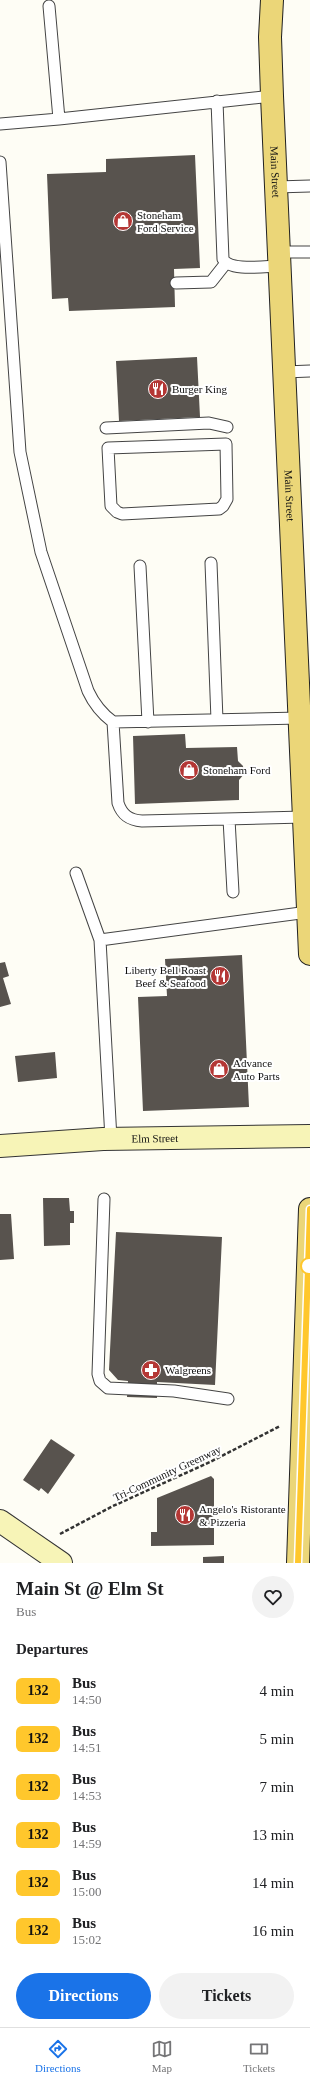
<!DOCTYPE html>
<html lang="en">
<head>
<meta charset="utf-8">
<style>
  :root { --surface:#fff; --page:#f2f2f2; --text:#202124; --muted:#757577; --line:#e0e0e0; --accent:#1a73e8 }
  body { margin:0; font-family:Georgia,serif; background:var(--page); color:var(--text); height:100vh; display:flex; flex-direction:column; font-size:15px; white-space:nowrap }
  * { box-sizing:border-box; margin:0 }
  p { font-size:13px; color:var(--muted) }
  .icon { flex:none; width:22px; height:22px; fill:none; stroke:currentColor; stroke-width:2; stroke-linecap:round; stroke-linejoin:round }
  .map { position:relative; height:1563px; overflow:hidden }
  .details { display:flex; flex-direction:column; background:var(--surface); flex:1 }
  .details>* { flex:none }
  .badge { padding:0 8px; border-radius:6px; font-size:14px; line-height:26px }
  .map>.badge { position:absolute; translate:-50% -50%; box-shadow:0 0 0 2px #fff }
  h2 { padding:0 16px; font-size:15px; line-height:36px }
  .round { display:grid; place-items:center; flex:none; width:42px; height:42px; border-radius:21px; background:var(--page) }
  .headline { display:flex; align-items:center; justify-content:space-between; height:68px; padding:0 16px }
  h1 { font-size:19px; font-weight:600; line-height:30px }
  .action { display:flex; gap:8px; margin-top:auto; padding:8px 16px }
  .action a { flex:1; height:46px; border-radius:24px; background:var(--accent); color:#fff; font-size:16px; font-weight:600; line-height:46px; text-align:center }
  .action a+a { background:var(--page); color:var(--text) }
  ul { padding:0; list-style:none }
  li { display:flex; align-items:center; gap:12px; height:48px; padding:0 16px }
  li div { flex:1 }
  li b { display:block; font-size:15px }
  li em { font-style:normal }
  li .badge { min-width:44px; font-weight:700; text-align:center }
  .tab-bar { display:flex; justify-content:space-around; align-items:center; height:56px; border-top:1px solid var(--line); background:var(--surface); font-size:11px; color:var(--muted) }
  .tab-bar a { display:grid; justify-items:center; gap:2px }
  .tab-bar .selected { color:var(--accent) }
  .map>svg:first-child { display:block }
</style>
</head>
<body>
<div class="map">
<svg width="310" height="1563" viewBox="0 0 310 1563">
  <rect width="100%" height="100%" fill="#fefdf5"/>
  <!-- building -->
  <path fill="#58534e" d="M195 155 200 268 174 269 175 307 69 311 68 298 52 299 47 174 106 172V159Z
    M197 357 200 417 119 421 116 361Z
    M185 734 186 748 237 747 238 761 243 766 244 774 239 780V800L135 804 133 736Z
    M242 955 249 1107 143 1111 138 997 167 996 165 959Z
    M5 962 9 976 3 978 11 1004 0 1007V963Z
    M55 1052 57 1078 18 1082 15 1056Z
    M43 1198H69L70 1211H74V1223H70V1245L44 1246Z
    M0 1214H11L14 1259 0 1260Z
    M116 1232 222 1237 215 1385 157 1382V1398L127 1397 128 1381 118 1380 109 1370Z
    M51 1439 75 1455 48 1494 41 1488 39 1491 23 1480Z
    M211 1476 214 1479V1545L151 1546V1532H157V1498Z
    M224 1556V1563H203V1557Z"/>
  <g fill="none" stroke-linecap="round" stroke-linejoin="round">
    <defs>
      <path id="service" d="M49 6 59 119 272 96
        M217 101 223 259C230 272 266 266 280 266
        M0 124 59 119
        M0 162 20 452 41 552 88 691C94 704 101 713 113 722
        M276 187 310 186
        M279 252H310
        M176 283 211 282 226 263
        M285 372 310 371
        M106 428 209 423 227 427
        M226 444 227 499 223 506 219 509 122 514 117 512 111 506 108 448Z
        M211 563 217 720
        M140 566 148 722
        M300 718 113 722 118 803C122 815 129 820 142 821L304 817
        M229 819 233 892
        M76 873 100 940
        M111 1139 100 940 308 912
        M104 1199 98 1374 100 1381 108 1388 174 1391 228 1399"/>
      <g id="secondary">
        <path id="s1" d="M0 1146 103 1139 310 1136"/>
        <path d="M0 1521 61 1563"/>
      </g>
      <g id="primary">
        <path id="s2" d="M272 0 270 37 272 96 310 954"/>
        <path d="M298 1563 310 1209"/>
      </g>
    </defs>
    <!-- service casing -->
    <use href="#service" stroke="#444" stroke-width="13"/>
    <!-- secondary casing -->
    <use href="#secondary" stroke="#333" stroke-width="24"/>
    <!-- primary casing -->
    <use href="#primary" stroke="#222" stroke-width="24"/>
    <!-- path -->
    <path stroke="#333" stroke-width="2.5" stroke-dasharray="4 2" stroke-linecap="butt" d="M60 1534 113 1506 210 1462 280 1426"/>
    <!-- service -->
    <use href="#service" stroke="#fff" stroke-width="11"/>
    <!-- secondary -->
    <use href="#secondary" stroke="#f7f4b7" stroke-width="22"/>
    <!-- primary -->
    <use href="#primary" stroke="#ebd678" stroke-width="22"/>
  </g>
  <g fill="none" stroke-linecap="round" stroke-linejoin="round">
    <defs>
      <path id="line" d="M298 1563 310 1209"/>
    </defs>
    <!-- line casing -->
    <use href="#line" stroke="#fff" stroke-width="9"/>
    <!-- line -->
    <use href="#line" stroke="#ffc72c" stroke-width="6"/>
  </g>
  <!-- icons -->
  <defs>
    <symbol id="shop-disc" viewBox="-11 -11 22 22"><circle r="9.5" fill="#b43735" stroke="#fff"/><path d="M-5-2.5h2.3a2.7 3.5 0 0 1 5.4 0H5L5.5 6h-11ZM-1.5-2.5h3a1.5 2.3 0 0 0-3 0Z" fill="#fff"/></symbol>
    <symbol id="restaurant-disc" viewBox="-11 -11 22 22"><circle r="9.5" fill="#b43735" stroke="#fff"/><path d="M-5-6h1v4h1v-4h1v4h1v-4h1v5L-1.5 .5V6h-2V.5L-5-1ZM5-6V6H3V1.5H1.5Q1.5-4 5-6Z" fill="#fff"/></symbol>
    <symbol id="pharmacy-disc" viewBox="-11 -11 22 22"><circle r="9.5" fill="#b43735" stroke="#fff"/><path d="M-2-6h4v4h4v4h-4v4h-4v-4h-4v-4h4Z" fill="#fff"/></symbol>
  </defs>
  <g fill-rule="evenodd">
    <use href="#shop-disc" x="112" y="210" width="22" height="22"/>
    <use href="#restaurant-disc" x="147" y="378" width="22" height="22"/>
    <use href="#shop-disc" x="178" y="759" width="22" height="22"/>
    <use href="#restaurant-disc" x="209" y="965" width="22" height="22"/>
    <use href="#shop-disc" x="208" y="1058" width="22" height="22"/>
    <use href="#pharmacy-disc" x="140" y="1359" width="22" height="22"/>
    <use href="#restaurant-disc" x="174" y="1504" width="22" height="22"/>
  </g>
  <!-- markers -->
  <circle fill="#fff" stroke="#ffc72c" stroke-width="2" cx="309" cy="1266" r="8"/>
  <g text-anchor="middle" stroke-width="4" stroke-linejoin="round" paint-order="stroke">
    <!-- street labels -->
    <g font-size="11" fill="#111" stroke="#fff">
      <text dy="4" stroke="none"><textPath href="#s2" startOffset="172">Main Street</textPath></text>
      <text dy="4" stroke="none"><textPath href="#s2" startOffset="496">Main Street</textPath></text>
      <text dy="4" stroke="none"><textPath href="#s1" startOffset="155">Elm Street</textPath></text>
      <text transform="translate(167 1473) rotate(-25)" y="4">Tri-Community Greenway</text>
    </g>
    <!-- poi labels -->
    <g font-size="11" fill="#111" stroke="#fff" text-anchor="start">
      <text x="137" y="219">Stoneham<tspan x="137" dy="13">Ford Service</tspan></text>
      <text x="172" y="393">Burger King</text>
      <text x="203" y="774">Stoneham Ford</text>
      <text x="206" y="974" text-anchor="end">Liberty Bell Roast<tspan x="206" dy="13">Beef &amp; Seafood</tspan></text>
      <text x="233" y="1067">Advance<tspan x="233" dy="13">Auto Parts</tspan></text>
      <text x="165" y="1374">Walgreens</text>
      <text x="199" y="1513">Angelo's Ristorante<tspan x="199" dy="13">&amp; Pizzeria</tspan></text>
    </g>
  </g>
</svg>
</div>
<section class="details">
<div class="headline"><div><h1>Main St @ Elm St</h1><p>Bus</p></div><a class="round"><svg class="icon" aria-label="heart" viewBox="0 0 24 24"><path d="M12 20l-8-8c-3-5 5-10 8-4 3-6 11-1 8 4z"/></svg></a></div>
<h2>Departures</h2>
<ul>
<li><span class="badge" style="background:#ffc72c;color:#111">132</span><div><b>Bus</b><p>14:50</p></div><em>4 min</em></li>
<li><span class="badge" style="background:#ffc72c;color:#111">132</span><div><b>Bus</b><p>14:51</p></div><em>5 min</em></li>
<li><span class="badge" style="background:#ffc72c;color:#111">132</span><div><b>Bus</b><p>14:53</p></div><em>7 min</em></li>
<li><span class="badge" style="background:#ffc72c;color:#111">132</span><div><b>Bus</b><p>14:59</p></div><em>13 min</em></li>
<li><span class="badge" style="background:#ffc72c;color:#111">132</span><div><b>Bus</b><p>15:00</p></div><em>14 min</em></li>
<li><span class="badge" style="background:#ffc72c;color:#111">132</span><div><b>Bus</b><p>15:02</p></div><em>16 min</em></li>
</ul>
<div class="action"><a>Directions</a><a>Tickets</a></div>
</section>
<nav class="tab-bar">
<a class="selected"><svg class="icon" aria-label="directions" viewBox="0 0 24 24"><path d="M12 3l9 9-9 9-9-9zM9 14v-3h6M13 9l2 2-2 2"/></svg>Directions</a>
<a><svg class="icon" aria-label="map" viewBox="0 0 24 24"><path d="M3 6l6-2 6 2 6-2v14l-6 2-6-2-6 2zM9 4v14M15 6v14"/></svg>Map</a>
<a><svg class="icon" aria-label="tickets" viewBox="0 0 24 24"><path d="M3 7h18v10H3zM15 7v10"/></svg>Tickets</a>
</nav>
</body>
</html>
